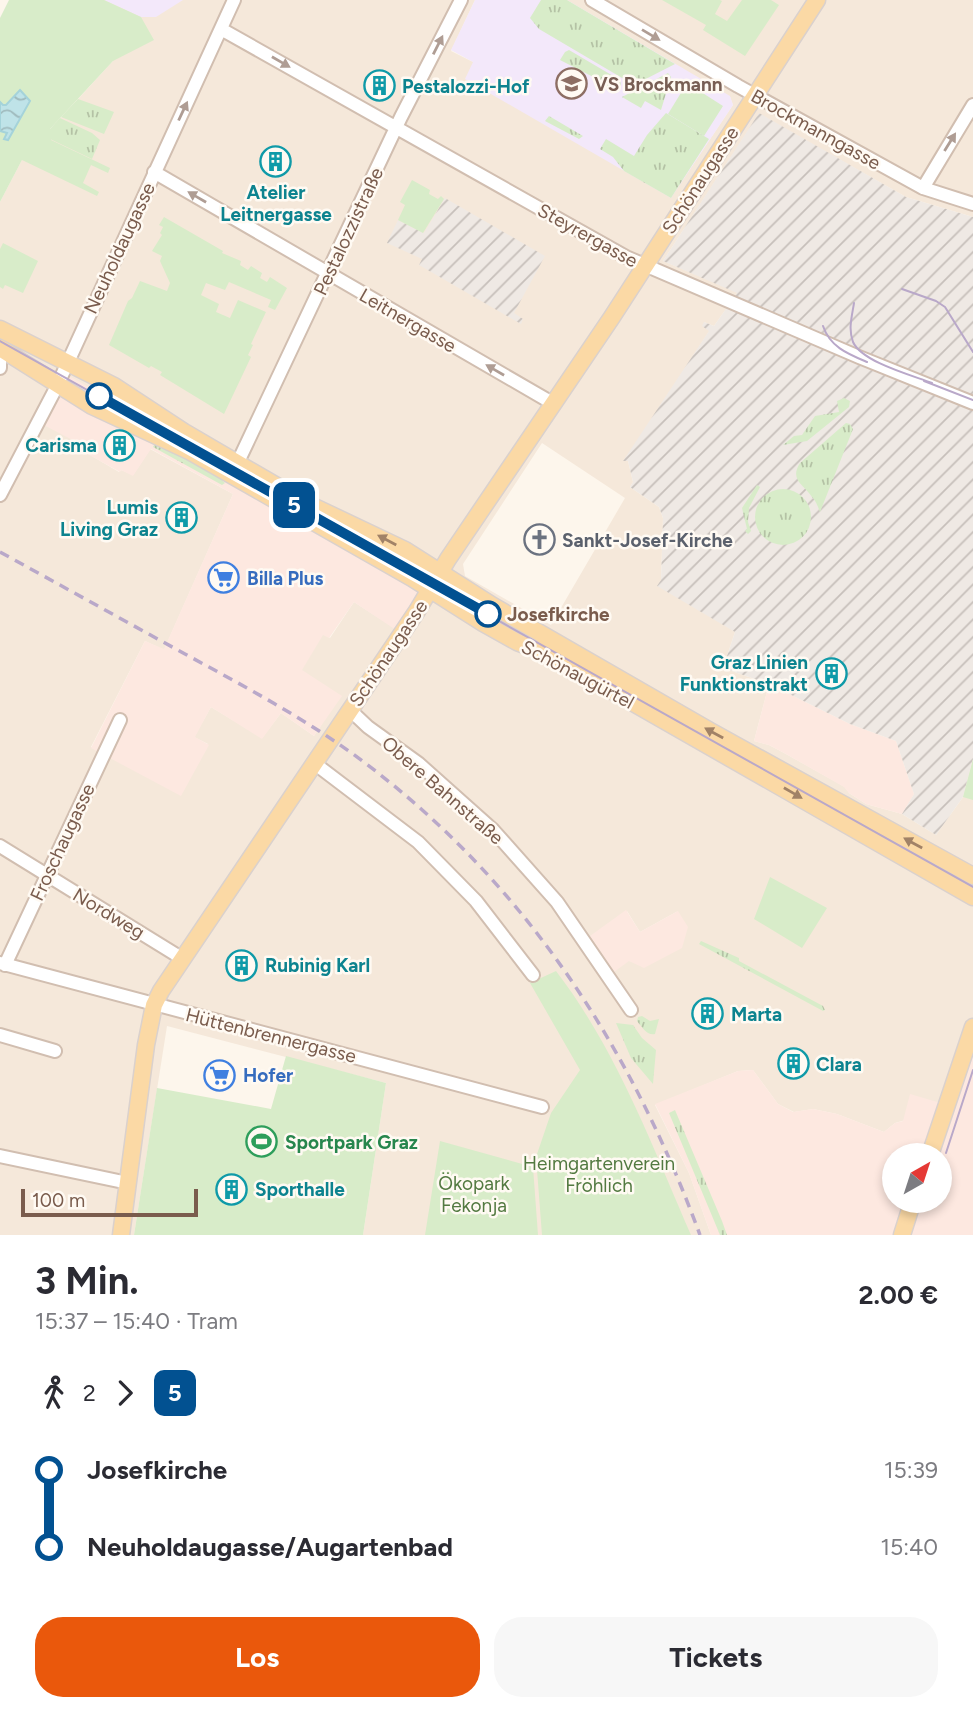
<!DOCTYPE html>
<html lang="de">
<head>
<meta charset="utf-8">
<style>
  :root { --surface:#fff; --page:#f7f7f7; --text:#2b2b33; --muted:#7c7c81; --accent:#ea580c }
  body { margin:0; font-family:Figtree,sans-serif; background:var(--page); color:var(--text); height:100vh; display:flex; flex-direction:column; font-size:26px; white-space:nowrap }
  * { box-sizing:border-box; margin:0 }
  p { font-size:23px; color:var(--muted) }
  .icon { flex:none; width:38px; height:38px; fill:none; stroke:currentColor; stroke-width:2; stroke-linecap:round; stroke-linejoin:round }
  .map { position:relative; height:1235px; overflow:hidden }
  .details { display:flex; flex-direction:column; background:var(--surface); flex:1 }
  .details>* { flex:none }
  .badge { padding:0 14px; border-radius:10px; font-size:24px; line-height:46px }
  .needle { width:46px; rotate:39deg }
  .fabs { position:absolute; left:882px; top:1143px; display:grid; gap:14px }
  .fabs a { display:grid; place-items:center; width:70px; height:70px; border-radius:50%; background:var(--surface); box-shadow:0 4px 10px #0003; font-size:35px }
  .scale { position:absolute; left:21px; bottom:18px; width:177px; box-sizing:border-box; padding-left:7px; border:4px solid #7a5c4d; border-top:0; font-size:19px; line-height:24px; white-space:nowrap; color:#7a5c4d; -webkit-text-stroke:5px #fffaf3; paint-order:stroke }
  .map>.badge { position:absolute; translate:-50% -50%; box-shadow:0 0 0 4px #fff }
  .legs { display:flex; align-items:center; gap:10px; height:77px; padding:0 35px; font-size:23px }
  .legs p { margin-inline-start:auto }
  .overview { display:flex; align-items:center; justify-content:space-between; height:119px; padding:0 35px }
  h1 { font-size:38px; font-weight:700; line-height:52px }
  .button { display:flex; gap:14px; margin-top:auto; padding:14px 35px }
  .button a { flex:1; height:80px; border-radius:28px; background:var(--accent); color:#fff; font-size:28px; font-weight:700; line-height:80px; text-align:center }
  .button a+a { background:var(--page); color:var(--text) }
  ul { padding:0 35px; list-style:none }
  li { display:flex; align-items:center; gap:24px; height:77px; font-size:26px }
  li i { display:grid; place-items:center; width:10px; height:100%; margin:0 9px; background:currentColor }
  li i::after { content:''; width:18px; height:18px; margin:-9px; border:5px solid; border-radius:50%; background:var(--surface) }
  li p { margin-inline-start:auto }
  li:first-child i { background:linear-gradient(#0000 50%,currentColor 0) }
  li:last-child i { background:linear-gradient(currentColor 50%,#0000 0) }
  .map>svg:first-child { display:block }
</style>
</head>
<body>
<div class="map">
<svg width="973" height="1235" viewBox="0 0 973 1235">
  <defs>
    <pattern id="industrial-furrows" width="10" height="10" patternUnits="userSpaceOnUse" patternTransform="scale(1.75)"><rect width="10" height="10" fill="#efe9e4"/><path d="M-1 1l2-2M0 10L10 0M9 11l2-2" fill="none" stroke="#c7c0bb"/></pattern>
    <pattern id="grass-tufts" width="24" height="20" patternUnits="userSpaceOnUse" patternTransform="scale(1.75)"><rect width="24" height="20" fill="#d8ecc9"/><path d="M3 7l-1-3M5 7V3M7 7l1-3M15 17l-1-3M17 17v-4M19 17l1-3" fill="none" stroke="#b4c2a5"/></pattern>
    <pattern id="water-waves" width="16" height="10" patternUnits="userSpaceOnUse" patternTransform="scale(1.75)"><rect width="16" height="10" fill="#bfe3e8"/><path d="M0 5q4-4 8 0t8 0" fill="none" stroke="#a0bbbe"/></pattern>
  </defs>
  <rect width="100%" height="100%" fill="#fdf6ec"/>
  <!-- residential -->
  <path fill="#f5e8da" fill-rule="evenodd" d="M103 0H475L451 51 473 62 671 197 733 105 730 97 567 0H973V217L906 197 759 114 663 261 738 292 714 326 704 322 710 330 624 461H628L633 482 630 487 659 507 663 518 661 580 735 632 723 668 769 684 754 741 769 745 786 754 845 787 849 793 866 804 902 814 936 835 963 797 973 759V1041L951 1107 895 1123 884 1132 837 1114 813 1109 794 1112 778 1104 753 1070 738 1071 655 1105 689 1173 711 1235H363L386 1083 167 1026 134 1235H0V202L22 160 113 61ZM183 439 436 580 402 633 354 602 330 638 323 634 301 670 322 724 314 736 281 713 262 738 211 707 194 737 208 744 91 747 145 641 164 650 233 494 150 449 133 475 121 470 119 472 85 452 87 447ZM542 443 625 498 551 625 465 576 463 564ZM627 911 640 932 678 911 636 962 629 961Z"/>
  <!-- commercial -->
  <path fill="#fde8e0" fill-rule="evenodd" d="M62 372 436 580 402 634 354 602 329 638 323 635 302 670 342 696 314 736 281 713 262 739 211 707 195 737 209 745 181 796 91 748 145 641 164 649 233 494 151 449 133 476 121 470 120 472 84 452 86 447 38 422Z
    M769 684 850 724 896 741 914 794 902 814 866 804 849 793 844 787 786 754 769 745 754 741Z
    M626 910 640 932 678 911 688 927 682 948 644 968 629 961 614 972 590 936Z
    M973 1041V1235H711L689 1173 655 1104 738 1071 753 1070 778 1104 793 1112 813 1109 837 1114 884 1132 895 1123 903 1121 910 1094 951 1106ZM894 1155H940V1200H894Z"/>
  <!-- industrial -->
  <path fill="url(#industrial-furrows)" d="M759 113 906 197 973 217V759L963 797 936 835 902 814 914 794 896 741 850 724 769 684 723 668 735 632 657 586 661 580 663 518 659 507 630 487 633 482 628 461H623L709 331 702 326 704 322 714 326 737 293 663 261Z
    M445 198 545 256 514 313 523 319 521 324 419 265 422 259 387 243 398 220 424 233Z"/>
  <!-- education -->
  <path fill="#f3e8fa" d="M104 0H183L156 17H141Z
    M475 0H567L730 96 733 105 671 198 465 79 473 62 451 50Z"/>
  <!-- grass -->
  <path fill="url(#grass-tufts)" d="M541 0H567L675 64 634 85 539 29 530 18Z
    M569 50 620 80 621 85 616 93 602 85 603 82 560 60 565 52Z
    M668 73 671 77 661 110 645 101 641 108 622 97Z
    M78 99 114 112 104 134 61 117Z
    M666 113 709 139 671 198 624 171 613 157 600 149 606 139 634 156 647 135Z
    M549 116 583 136 579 139 545 121Z
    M60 118 92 133 100 140 92 159 50 139V129Z
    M844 398 850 401 849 407 807 441 783 445 794 436 802 435 815 416 839 412 837 401Z
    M846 423 850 424 853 429 820 512C818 507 816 501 812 497 804 485 789 480 800 463Z
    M155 443 219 477 225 483 222 485 153 447Z
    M757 485 760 487 749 508 748 522 751 531 748 534 745 531 747 529 742 508Z
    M755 517a28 28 0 1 1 56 0a28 28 0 1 1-56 0Z
    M701 941 739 958V961L823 1006 825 1010 823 1011 699 944Z
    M642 1016 650 1021 659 1019 655 1034C647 1036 642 1027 637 1021L638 1017Z
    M616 1023 633 1025 642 1038 656 1050 653 1084 631 1058Z
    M675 1110 722 1221 727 1235H720L669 1113Z"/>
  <!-- green -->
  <path fill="#d8ecc9" d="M9 0H104L141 17 154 40 113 61 50 129 51 140 110 168 108 173 91 165 83 183 99 192 97 196 22 160 0 202V18Z
    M662 0H720L722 1 715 14 727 21 742 0H771L779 5 745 56 703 30 706 25Z
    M687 83 723 106 704 136 668 114Z
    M412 180 430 190 429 194 438 199 441 196 444 199 423 233 398 220 405 205 400 202Z
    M164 217 223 251 222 253 241 261 240 265 248 270 251 266 262 273 260 278 267 282 270 277 287 288 275 310 268 307 271 300 229 282 225 290 206 283 201 295 219 304 216 312 230 318 238 300 266 312 251 344 253 345 248 355 251 357 224 414 160 375 162 372 151 366 149 368 109 345 128 301 132 298 140 281 167 291 170 283 160 261 162 256 152 251 162 235 160 233 163 227 159 225Z
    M3 243 38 261 23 293 5 285 3 289 0 287V249Z
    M973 759V800L963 797Z
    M770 877 827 908 802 948 754 919Z
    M556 971C616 1049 652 1145 691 1235H542L536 1157 551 1113 580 1070 530 983Z
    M286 1056 386 1083 363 1235H134L157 1088 271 1109Z
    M440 1141 533 1167 538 1235H425Z"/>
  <!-- water -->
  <path fill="url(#water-waves)" stroke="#a5d3da" stroke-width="2" d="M20 90 30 101 8 140 4 139 7 133 0 131V102L3 105H6Z"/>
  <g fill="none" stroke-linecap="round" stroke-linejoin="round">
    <defs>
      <path id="minor" d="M592 0 738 86 923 188 973 204
        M221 29 626 257 859 357 973 403
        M154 172 554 404
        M923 188 973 105
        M0 368V357L5 351
        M238 462 401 117 461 0
        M0 495 57 386 234 0
        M350 710 368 727 418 763 493 830 557 902 631 1010
        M314 763 418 842 476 901 533 975
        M0 846 183 959
        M0 963 542 1107
        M5 965 120 720
        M0 1035 55 1051
        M0 1156 128 1183"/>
      <path id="major" d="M0 329 114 386 184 432 306 503 405 550 493 606 710 731 973 876
        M0 348 92 406 191 452 412 578 483 623 517 642 546 653 973 897
        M930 1155 973 1027
        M121 1235 146 1045 154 1005 161 991 417 611 448 559 612 317 817 0
        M902 1235 913 1200"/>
    </defs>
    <!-- minor casing -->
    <use href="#minor" stroke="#d1beb0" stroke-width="16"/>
    <!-- major casing -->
    <use href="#major" stroke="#dad1cd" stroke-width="19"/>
    <!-- minor -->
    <use href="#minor" stroke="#fff" stroke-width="12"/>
    <!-- major -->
    <use href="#major" stroke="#fbd9a5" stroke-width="16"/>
    <!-- tram -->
    <path stroke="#b9a8c9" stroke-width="2" d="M902 289 936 301 945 307 973 352
      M854 303C852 316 848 329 853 342 862 362 911 375 932 383
      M823 326C830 347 848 354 867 362
      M0 341 973 887
      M924 381 973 400
      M946 1153 973 1070"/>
    <!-- rail -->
    <path stroke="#b9a8c9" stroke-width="3.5" stroke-dasharray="10 7" stroke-linecap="butt" d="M0 552C62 586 123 620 185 654 242 685 300 716 353 754 520 876 629 1042 700 1235"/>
  </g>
  <!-- one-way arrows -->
  <defs><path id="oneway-solid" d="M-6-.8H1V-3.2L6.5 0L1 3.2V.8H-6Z" transform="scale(1.75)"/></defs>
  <g fill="#af9d94">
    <use href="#oneway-solid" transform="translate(651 35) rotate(31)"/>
    <use href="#oneway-solid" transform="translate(438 45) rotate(-63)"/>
    <use href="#oneway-solid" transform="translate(281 62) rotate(30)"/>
    <use href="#oneway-solid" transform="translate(183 111) rotate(-65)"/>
    <use href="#oneway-solid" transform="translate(950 142) rotate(-58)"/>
    <use href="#oneway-solid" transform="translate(197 197) rotate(-150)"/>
    <use href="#oneway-solid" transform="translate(495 370) rotate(-150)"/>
  </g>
  <g fill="#a18267">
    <use href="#oneway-solid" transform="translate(387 540) rotate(-152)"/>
    <use href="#oneway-solid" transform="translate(714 733) rotate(-151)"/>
    <use href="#oneway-solid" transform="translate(793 793) rotate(30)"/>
    <use href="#oneway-solid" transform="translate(913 843) rotate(-151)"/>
  </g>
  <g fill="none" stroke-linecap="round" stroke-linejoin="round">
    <defs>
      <path id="line-1" d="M99 396 488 614"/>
    </defs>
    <!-- line-1 casing -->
    <use href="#line-1" stroke="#fff" stroke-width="16"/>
    <!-- line-1 -->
    <use href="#line-1" stroke="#025191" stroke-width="10"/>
  </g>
  <!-- icons -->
  <defs>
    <symbol id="school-ring" viewBox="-11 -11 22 22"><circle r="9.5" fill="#fffaf3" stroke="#8d6e63" stroke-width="1.5"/><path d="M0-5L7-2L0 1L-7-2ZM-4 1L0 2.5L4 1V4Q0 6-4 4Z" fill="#8d6e63"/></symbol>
    <symbol id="building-ring" viewBox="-11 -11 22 22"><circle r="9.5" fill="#fffaf3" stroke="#0f9aa8" stroke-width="1.5"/><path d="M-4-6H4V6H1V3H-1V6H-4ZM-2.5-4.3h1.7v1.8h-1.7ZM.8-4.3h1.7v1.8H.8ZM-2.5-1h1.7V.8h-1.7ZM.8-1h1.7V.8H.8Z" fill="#0f9aa8"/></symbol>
    <symbol id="church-ring" viewBox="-11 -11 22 22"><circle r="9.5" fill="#fffaf3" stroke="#6b7280" stroke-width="1.5"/><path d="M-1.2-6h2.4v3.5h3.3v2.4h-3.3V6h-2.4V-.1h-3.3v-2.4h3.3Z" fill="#6b7280"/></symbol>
    <symbol id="supermarket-ring" viewBox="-11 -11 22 22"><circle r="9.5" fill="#fffaf3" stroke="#3f7fe0" stroke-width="1.5"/><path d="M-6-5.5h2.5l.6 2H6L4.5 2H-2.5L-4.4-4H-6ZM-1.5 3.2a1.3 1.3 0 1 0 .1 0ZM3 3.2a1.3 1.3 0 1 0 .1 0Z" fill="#3f7fe0"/></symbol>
    <symbol id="stadium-ring" viewBox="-11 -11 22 22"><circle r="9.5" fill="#fffaf3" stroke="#2e9e5b" stroke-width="1.5"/><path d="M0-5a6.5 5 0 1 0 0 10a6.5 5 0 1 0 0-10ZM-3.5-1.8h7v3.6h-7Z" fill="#2e9e5b"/></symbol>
  </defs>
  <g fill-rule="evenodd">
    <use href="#school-ring" x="554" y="66" width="35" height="35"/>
    <use href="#building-ring" x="362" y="68" width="35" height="35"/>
    <use href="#building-ring" x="258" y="144" width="35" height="35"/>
    <use href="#building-ring" x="102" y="428" width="35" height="35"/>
    <use href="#building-ring" x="164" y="500" width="35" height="35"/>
    <use href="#church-ring" x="522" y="522" width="35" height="35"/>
    <use href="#supermarket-ring" x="206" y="560" width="35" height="35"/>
    <use href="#building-ring" x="814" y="656" width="35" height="35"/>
    <use href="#building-ring" x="224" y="948" width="35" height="35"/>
    <use href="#building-ring" x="690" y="996" width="35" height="35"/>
    <use href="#building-ring" x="776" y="1046" width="35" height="35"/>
    <use href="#supermarket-ring" x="202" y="1058" width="35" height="35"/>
    <use href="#stadium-ring" x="244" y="1124" width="35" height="35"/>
    <use href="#building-ring" x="214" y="1172" width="35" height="35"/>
  </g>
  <!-- markers -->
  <g fill="#fff" stroke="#025191" stroke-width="3.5">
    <circle cx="99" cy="396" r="12"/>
    <circle cx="488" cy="614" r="12"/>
  </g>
  <g text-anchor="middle" stroke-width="5" stroke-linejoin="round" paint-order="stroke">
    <!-- education labels -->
    <g font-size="19" font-weight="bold" fill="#785e54" stroke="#fffaf3" text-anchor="start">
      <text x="594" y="91">VS Brockmann</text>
    </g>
    <!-- culture labels -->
    <g font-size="19" font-weight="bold" fill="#0d838f" stroke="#fffaf3" text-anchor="start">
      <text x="402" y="93">Pestalozzi-Hof</text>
      <text x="276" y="199" text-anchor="middle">Atelier<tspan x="276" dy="22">Leitnergasse</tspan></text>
      <text x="97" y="452" text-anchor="end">Carisma</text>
      <text x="158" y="514" text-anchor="end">Lumis<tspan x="158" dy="22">Living Graz</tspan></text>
      <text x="808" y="669" text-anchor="end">Graz Linien<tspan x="808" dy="22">Funktionstrakt</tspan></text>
      <text x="265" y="972">Rubinig Karl</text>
      <text x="731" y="1021">Marta</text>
      <text x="816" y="1071">Clara</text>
      <text x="255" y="1196">Sporthalle</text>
    </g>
    <!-- street labels -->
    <g font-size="19" fill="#7a5c4d" stroke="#fffaf3">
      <text transform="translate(816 129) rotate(29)" y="7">Brockmanngasse</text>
      <text transform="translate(700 180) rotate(-57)" y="7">Schönaugasse</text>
      <text transform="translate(348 231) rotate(-65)" y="7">Pestalozzistraße</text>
      <text transform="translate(588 235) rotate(29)" y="7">Steyrergasse</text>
      <text transform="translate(119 248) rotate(-65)" y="7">Neuholdaugasse</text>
      <text transform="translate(408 320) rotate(30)" y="7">Leitnergasse</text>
      <text transform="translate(388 653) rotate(-56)" y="7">Schönaugasse</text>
      <text transform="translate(578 674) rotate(28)" y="7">Schönaugürtel</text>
      <text transform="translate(443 790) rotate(41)" y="7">Obere Bahnstraße</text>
      <text transform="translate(62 842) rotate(-65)" y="7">Froschaugasse</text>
      <text transform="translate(109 913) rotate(31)" y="7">Nordweg</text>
      <text transform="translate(271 1035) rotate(14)" y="7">Hüttenbrennergasse</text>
    </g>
    <!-- worship labels -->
    <g font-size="19" font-weight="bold" fill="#5b616d" stroke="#fffaf3" text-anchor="start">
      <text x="562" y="547">Sankt-Josef-Kirche</text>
    </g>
    <!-- shop labels -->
    <g font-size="19" font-weight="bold" fill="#366cbe" stroke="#fffaf3" text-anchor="start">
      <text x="247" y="585">Billa Plus</text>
      <text x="243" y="1082">Hofer</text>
    </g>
    <!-- stop labels -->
    <g font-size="19" font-weight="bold" fill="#7a5c4d" stroke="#fffaf3" text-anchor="start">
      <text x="507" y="621">Josefkirche</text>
    </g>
    <!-- leisure labels -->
    <g font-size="19" font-weight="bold" fill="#27864d" stroke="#fffaf3" text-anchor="start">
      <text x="285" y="1149">Sportpark Graz</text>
    </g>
    <!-- park labels -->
    <g font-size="19" fill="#537a41" stroke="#fffaf3">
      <text x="599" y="1170">Heimgartenverein<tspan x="599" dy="22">Fröhlich</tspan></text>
      <text x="474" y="1190">Ökopark<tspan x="474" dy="22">Fekonja</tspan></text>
    </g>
  </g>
</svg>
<div class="fabs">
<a><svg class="needle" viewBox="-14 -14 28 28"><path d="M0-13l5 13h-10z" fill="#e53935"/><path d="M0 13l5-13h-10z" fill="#7c7c81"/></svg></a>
</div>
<div class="scale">100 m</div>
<b class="badge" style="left:294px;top:505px;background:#025191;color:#fff">5</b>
</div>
<section class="details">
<div class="overview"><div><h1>3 Min.</h1><p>15:37 – 15:40 · Tram</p></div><b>2.00 €</b></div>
<div class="legs"><svg class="icon" aria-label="walk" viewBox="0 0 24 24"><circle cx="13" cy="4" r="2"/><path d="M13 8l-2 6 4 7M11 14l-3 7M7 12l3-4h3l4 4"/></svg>2<svg class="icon" aria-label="forward" viewBox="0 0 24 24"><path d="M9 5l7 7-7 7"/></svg><b class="badge" style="background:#025191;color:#fff">5</b></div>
<ul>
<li><i style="color:#025191"></i><b>Josefkirche</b><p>15:39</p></li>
<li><i style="color:#025191"></i><b>Neuholdaugasse/Augartenbad</b><p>15:40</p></li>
</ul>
<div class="button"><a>Los</a><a>Tickets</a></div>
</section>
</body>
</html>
